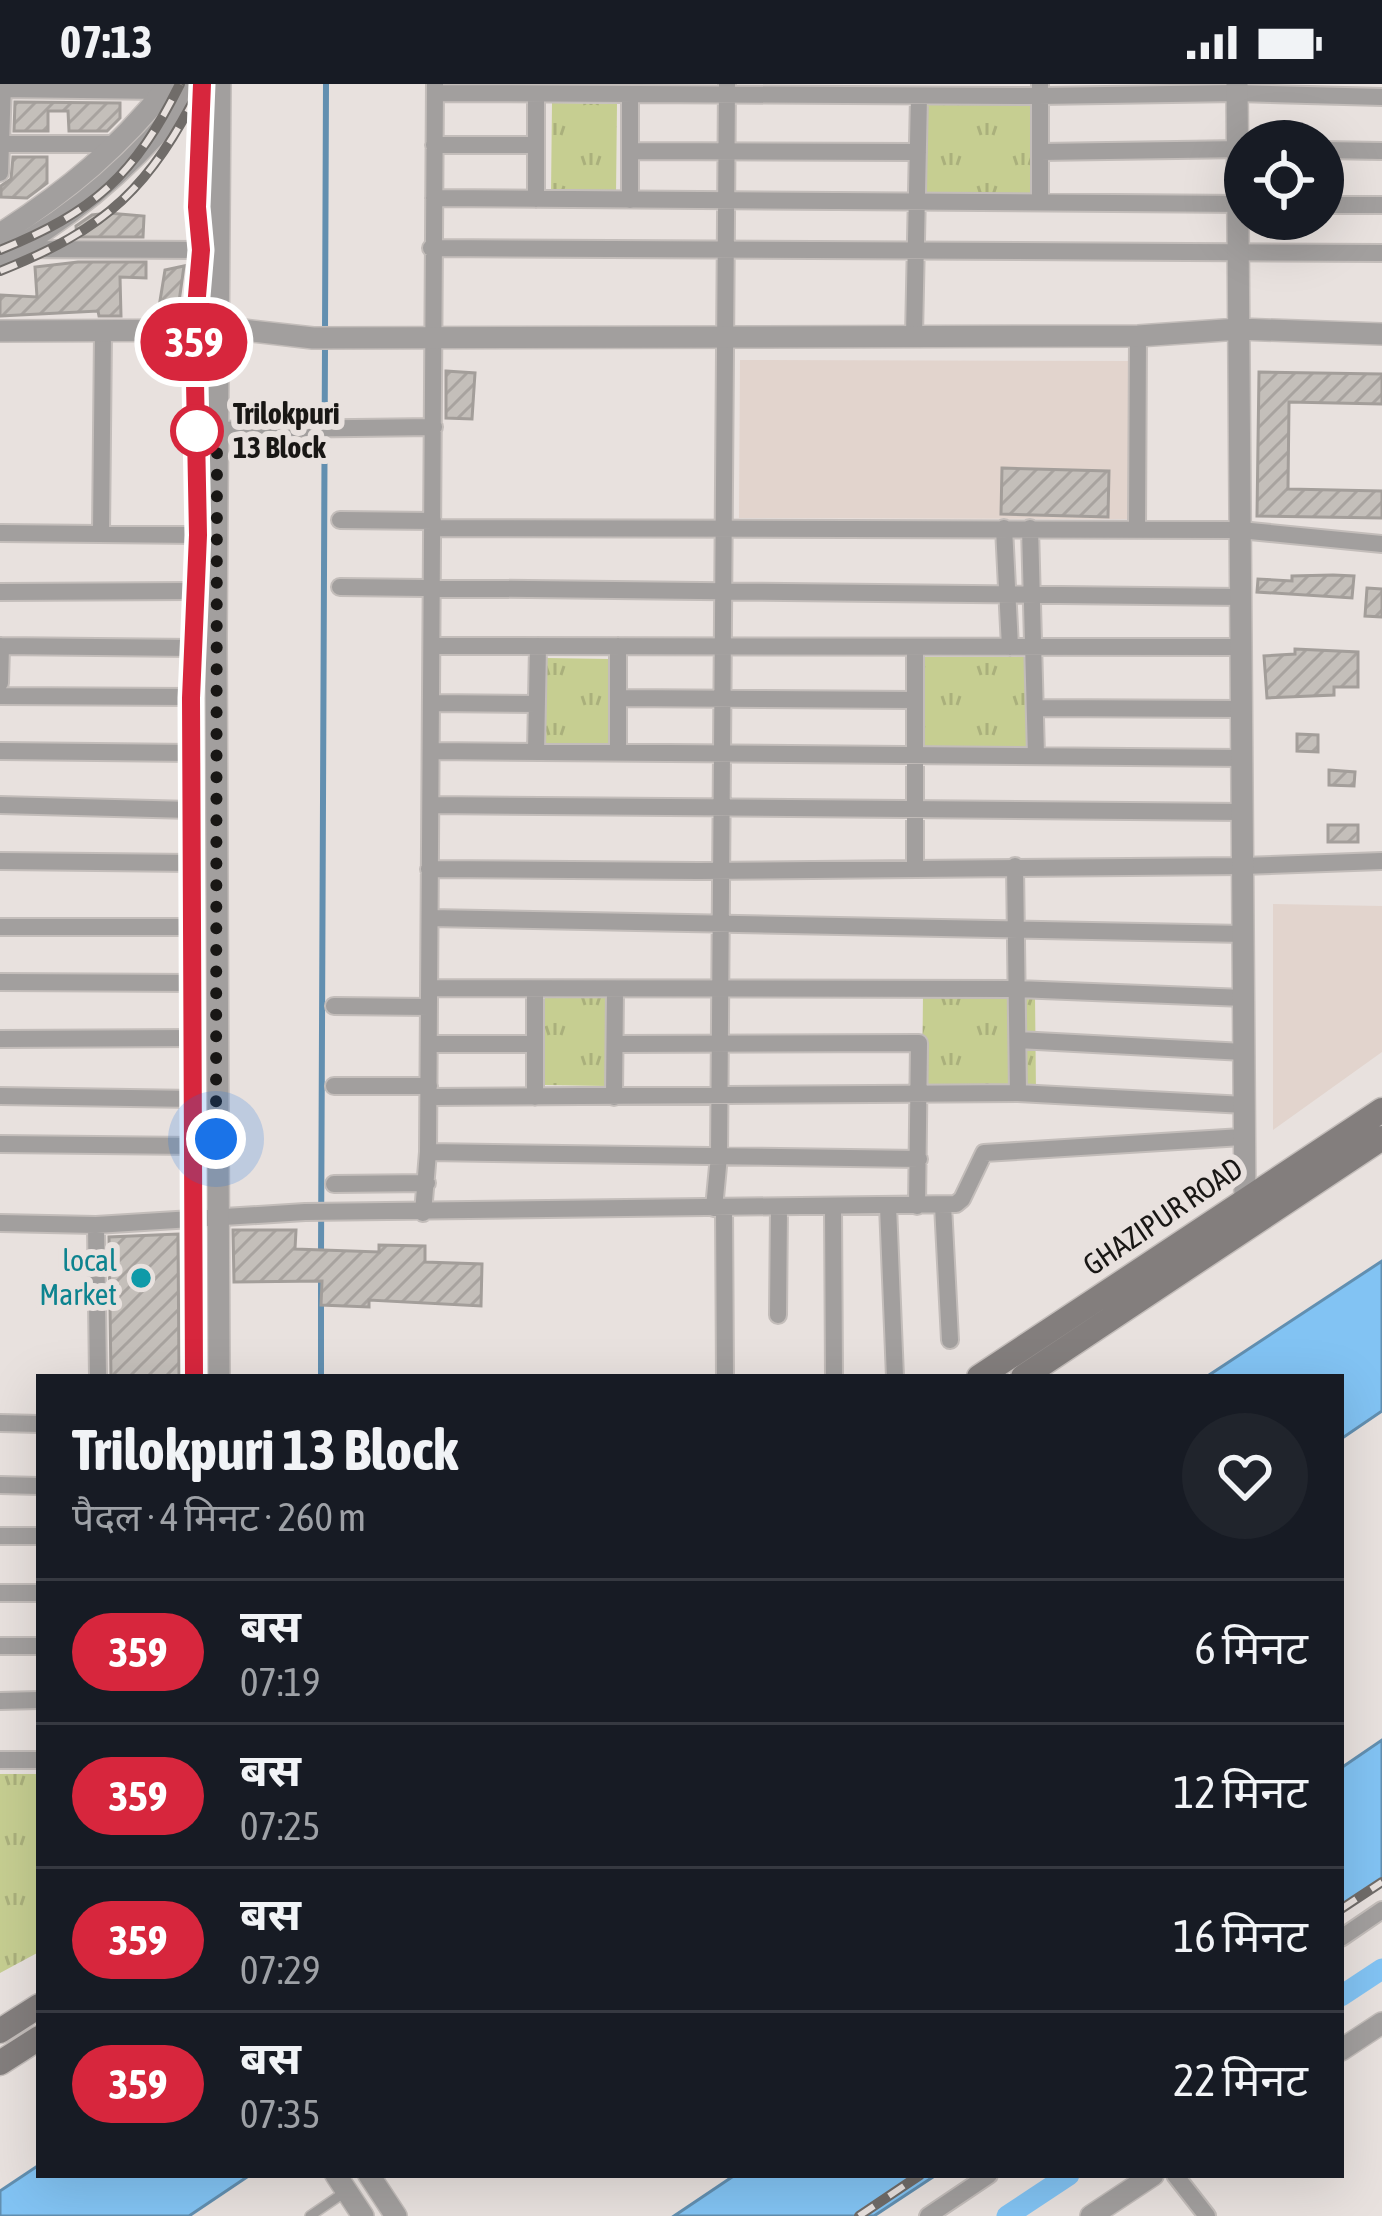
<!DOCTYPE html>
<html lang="hi">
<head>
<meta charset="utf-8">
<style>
  :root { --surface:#171b24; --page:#20242c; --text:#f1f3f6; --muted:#9ea1a6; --line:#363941 }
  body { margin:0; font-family:"Asap Condensed","Noto Sans Devanagari",sans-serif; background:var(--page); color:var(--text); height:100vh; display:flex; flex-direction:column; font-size:45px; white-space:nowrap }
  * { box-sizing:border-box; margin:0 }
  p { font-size:39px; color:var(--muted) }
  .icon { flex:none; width:66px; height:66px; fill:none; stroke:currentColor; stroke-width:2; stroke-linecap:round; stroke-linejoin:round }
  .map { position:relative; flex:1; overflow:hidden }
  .sheet { position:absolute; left:36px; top:1290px; width:1308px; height:804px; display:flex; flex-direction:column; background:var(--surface); border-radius:0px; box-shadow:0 12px 48px #0002 }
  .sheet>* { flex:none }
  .badge { padding:0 24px; border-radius:39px; font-size:42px; line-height:78px }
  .tools { position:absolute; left:1224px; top:36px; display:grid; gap:24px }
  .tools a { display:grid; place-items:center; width:120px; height:120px; border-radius:50%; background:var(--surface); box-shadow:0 12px 48px #0002; font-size:60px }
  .you { position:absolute; width:60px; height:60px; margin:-30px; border:9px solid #fff; border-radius:50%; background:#1a73e8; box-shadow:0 0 0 18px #1a73e833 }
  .map>.badge { position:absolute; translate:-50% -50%; box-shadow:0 0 0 6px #fff }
  .round { display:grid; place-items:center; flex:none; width:126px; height:126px; border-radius:63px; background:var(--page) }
  .head { display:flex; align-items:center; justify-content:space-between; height:204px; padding:0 36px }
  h1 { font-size:57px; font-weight:700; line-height:90px }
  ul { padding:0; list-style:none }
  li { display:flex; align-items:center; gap:36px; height:144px; padding:0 36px; border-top:3px solid var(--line) }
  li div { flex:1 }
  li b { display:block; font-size:45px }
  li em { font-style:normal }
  li .badge { min-width:132px; font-weight:700; text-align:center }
  .status { display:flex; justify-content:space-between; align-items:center; height:84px; padding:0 60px; background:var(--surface); direction:ltr }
  .status svg { height:33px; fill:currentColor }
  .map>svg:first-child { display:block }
</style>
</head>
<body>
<div class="status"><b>07:13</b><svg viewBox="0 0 49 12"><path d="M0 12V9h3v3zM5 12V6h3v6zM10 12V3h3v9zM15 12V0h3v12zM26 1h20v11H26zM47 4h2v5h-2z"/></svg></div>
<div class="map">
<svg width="1382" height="2132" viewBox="0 0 1382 2132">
  <defs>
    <pattern id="grass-tufts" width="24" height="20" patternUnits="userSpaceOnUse" patternTransform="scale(3)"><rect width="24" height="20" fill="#c6ce91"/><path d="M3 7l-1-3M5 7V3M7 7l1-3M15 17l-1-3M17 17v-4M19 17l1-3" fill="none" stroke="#aab07c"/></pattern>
    <pattern id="building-hatch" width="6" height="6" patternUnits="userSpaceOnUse" patternTransform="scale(3)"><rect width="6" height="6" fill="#c4bfba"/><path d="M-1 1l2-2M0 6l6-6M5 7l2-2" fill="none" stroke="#a8a39f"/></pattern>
  </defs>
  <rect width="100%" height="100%" fill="#e8e1de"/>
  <!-- built -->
  <path fill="#e2d4cd" d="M740 276 1132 277 1131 435 739 434Z
    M1273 820 1382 822V968L1273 1046Z"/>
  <!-- grass -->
  <path fill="url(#grass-tufts)" d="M923 17H1035L1036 117 922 116Z
    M552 19 617 20 616 111 551 110Z
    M921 573H1032L1033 673 919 672Z
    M546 574 611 575 610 666 545 665Z
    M923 909 1035 910 1036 1010 922 1009Z
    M545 910 610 911 608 1002 544 1001Z
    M0 1690H39V1868L0 1889Z"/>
  <!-- water -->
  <path fill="#82c3f3" stroke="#628fb0" stroke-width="3" d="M1382 1177V1327L1341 1355V1293H1206Z
    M1382 1656V1796L1341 1823V1684Z
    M39 2081V2091H250L189 2132H0V2107Z
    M735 2091H936L874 2132H674Z"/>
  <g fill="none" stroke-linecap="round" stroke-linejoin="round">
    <!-- stream -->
    <path stroke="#628fb0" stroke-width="6" d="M325 248 326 0
      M321 1172 325 262
      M321 1293V1192"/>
    <!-- canal -->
    <path stroke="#82c3f3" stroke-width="21" d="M1341 1912 1382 1885
      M1007 2132 1069 2091"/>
  </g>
  <!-- building -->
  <path fill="url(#building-hatch)" stroke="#a39e9a" stroke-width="3" d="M15 18 120 19V34L107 47H69L68 27H48V47H14Z
    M13 73H47V99L27 114 1 113V102L11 95Z
    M108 129 144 132 143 153H77L76 142 92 131Z
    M78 178H146V194L120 193 121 232H99L98 227 0 232V211L37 213 35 183Z
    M184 182 178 225 159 223 165 186Z
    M446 287 475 289 472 335 446 334Z
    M1259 288 1382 290V320L1289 318 1288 405 1382 407V434L1257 432Z
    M1002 384 1109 387 1108 433 1001 430Z
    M1333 491 1354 492 1352 514 1257 508 1258 495 1292 497V492Z
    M1367 504 1382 505V533L1365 532Z
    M1295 565 1358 568V603H1334V611L1267 614 1264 572 1295 570Z
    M1297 650 1318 651V668L1297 667Z
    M1329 686 1355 688 1354 702 1329 701Z
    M1328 741H1358V758H1328Z
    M233 1146H296L295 1165 379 1168V1161L425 1162V1178L482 1180 481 1222 369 1216V1223L321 1221 322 1197 234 1198Z
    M178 1150 179 1293H111L109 1153Z"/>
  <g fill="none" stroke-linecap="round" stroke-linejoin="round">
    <defs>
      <path id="service" d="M310 2132 345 2108"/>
      <path id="minor" d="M0 5 164 7
        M435 9 1040 12 1237 9 1382 13
        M630 10V116
        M0 60H119
        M434 61H535
        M1323 66 1382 67
        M630 67 918 68
        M1040 68 1244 65
        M0 89 3 0
        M434 114 1245 120
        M536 115V10
        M1040 118V0
        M1323 121H1382
        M431 164 1382 169
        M16 165 201 166
        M914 252 919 12
        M206 346 434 343
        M340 436 433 437
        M433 444 1240 446 1382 460
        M1004 444 1010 563
        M1030 444 1036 672
        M1137 444 1138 252
        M0 449 198 451
        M101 449 103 249
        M340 503 1240 513
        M0 508 193 507
        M0 562 194 564
        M432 562 1241 563
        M0 599 1 562
        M0 612 191 613
        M618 614 915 616
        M431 619 537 620
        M1036 624 1242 625
        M0 667 193 669
        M431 667 1242 674
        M536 668 538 562
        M618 669V562
        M0 721 191 726
        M431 721 1243 728
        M0 777 192 779
        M1015 782 1018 1009
        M915 784V563
        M429 785 698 787 1242 782 1382 777
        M430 834 1244 850
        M0 843H193
        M0 898 195 899
        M430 904 1017 905 1244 914
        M334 922 429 923
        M0 955 194 954
        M1018 956 1244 968
        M429 960H535
        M615 960 919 959 917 1122
        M334 1002H429
        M0 1012 195 1015
        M429 1013 1018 1009 1245 1021
        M535 1013V905
        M614 1013 615 905
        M0 1060 194 1062
        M428 1068 919 1075
        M334 1100 427 1099
        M943 1121 950 1256
        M888 1122 895 1293
        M833 1123 834 1293
        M714 1124 719 1072 727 0
        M724 1124 725 1293
        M423 1129 428 1068 435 0
        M0 1139 96 1141 305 1128 956 1120 962 1115 984 1069 1242 1053
        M96 1141 98 1293
        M778 1231 779 1124
        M0 1339 39 1340
        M0 1401 39 1402
        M0 1452H39
        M0 1509H39
        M0 1562H39
        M0 1617 39 1616
        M0 1676H39
        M1341 1854 1382 1826
        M1175 2091 1207 2132
        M928 2132 989 2091"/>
      <path id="tertiary" d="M1237 0 1245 1127
        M0 150C69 106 119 64 170 0
        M0 173C79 130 144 72 198 0
        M0 247 243 246 313 254 1138 252 1239 245 1382 250
        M194 1293 191 613 198 451 194 247 201 166 197 123 202 0
        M219 1293 216 552 220 0
        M1341 1966 1382 1939
        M336 2091 363 2132
        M369 2091 396 2132
        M1091 2132 1153 2091"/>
      <path id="secondary" d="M979 1293 1382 1026
        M1023 1293 1382 1054
        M0 1947 39 1922
        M0 1979 39 1954"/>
    </defs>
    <!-- service casing -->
    <use href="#service" stroke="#c3bdba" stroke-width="12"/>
    <!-- minor casing -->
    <use href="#minor" stroke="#c3bdba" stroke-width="20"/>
    <!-- tertiary casing -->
    <use href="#tertiary" stroke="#c3bdba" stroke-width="24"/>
    <!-- secondary casing -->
    <use href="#secondary" stroke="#c3bdba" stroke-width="27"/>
    <!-- service -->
    <use href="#service" stroke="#a29f9e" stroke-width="9"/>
    <!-- minor -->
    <use href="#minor" stroke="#a29f9e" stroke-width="16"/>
    <!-- tertiary -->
    <use href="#tertiary" stroke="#a29f9e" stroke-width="21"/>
    <!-- secondary -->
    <use href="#secondary" stroke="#837e7d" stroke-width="24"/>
    <defs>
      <path id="rail" d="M0 166C94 128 135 91 180 0
        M0 187C108 144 150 104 202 0
        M1341 1825 1382 1798
        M859 2132 920 2091"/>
    </defs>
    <!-- rail casing -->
    <use href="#rail" stroke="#706c69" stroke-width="10"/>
    <!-- rail -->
    <use href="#rail" stroke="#e8e1de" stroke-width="6" stroke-dasharray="18" stroke-linecap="butt"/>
  </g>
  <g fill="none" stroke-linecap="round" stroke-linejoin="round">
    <defs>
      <path id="line" d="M194 1293 191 614 198 451 194 247 201 166 197 123 202 0"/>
    </defs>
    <!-- line casing -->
    <use href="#line" stroke="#fff" stroke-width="27"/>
    <!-- line -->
    <use href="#line" stroke="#d7263d" stroke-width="18"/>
    <!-- walk -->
    <path stroke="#191715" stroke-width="12" stroke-dasharray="0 21.6" d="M197 347 217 346 216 1055"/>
  </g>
  <!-- markers -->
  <circle fill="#fff" stroke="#d7263d" stroke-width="6" cx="197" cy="347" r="24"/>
  <circle fill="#0f9aa8" stroke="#e8e1de" stroke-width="4.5" cx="141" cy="1194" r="12"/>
  <g text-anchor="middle" stroke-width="12" stroke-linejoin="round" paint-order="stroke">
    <!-- stop labels -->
    <g font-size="30" font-weight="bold" fill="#191715" stroke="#e8e1de" text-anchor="start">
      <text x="233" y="340">Trilokpuri<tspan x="233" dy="34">13 Block</tspan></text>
    </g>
    <!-- street labels -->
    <g font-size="30" fill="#191715" stroke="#e8e1de">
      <text transform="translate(1163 1133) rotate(-34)" y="10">GHAZIPUR ROAD</text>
    </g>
    <!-- culture labels -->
    <g font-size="30" fill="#0d838f" stroke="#e8e1de" text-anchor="end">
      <text x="117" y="1187">local<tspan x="117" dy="34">Market</tspan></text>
    </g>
  </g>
</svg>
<div class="tools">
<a><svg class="icon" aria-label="locate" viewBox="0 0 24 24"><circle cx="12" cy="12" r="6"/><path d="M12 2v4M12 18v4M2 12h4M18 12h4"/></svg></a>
</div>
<div class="you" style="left:216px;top:1055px"></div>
<b class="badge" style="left:194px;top:258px;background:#d7263d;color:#fff">359</b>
<section class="sheet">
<div class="head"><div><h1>Trilokpuri 13 Block</h1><p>पैदल · 4 मिनट · 260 m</p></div><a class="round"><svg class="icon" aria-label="heart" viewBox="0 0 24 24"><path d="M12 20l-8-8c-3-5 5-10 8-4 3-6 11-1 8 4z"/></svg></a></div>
<ul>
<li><span class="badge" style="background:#d7263d;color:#fff">359</span><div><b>बस</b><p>07:19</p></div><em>6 मिनट</em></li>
<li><span class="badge" style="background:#d7263d;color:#fff">359</span><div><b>बस</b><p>07:25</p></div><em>12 मिनट</em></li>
<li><span class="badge" style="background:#d7263d;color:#fff">359</span><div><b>बस</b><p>07:29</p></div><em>16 मिनट</em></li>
<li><span class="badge" style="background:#d7263d;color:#fff">359</span><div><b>बस</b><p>07:35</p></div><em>22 मिनट</em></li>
</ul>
</section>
</div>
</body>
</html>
